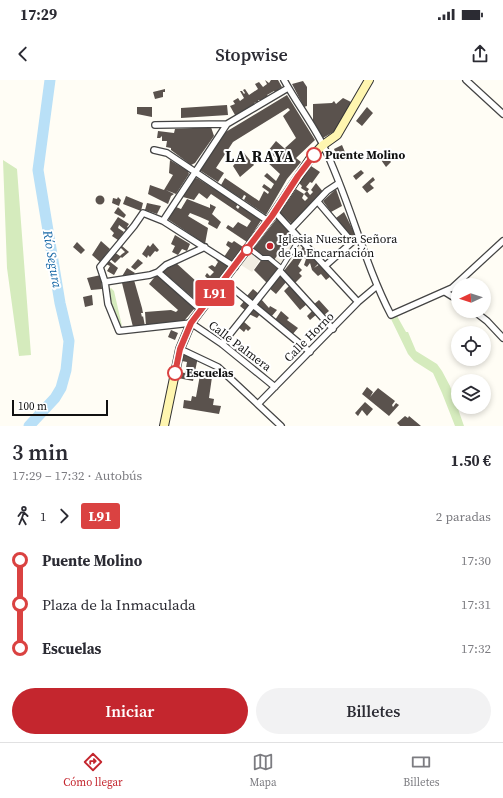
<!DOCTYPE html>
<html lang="es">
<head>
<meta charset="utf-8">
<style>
  :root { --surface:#fff; --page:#f2f2f3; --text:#2b2b33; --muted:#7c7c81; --line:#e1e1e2; --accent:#c4262e }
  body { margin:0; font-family:"Source Serif 4",serif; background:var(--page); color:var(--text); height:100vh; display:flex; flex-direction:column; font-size:15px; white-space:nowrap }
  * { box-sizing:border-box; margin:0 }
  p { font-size:13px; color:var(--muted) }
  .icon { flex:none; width:22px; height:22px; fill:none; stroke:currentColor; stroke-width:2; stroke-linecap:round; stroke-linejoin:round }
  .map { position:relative; height:346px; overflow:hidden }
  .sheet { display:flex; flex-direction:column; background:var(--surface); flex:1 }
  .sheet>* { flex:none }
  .badge { padding:0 8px; border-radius:3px; font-size:14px; line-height:26px }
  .needle { width:26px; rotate:266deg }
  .controls { position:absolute; left:451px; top:198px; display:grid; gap:8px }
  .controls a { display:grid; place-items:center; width:40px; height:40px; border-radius:50%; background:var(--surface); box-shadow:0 2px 6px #0003; font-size:20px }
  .scale { position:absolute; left:12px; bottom:10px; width:96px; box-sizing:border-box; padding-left:4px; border:2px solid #111; border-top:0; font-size:11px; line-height:14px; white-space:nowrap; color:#111; -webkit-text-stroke:3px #fff; paint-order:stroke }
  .map>.badge { position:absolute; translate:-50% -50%; box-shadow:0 0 0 2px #fff }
  .legs { display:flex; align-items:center; gap:6px; height:44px; padding:0 12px; font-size:13px }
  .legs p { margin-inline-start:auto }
  .summary { display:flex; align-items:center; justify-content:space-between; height:68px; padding:0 12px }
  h1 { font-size:22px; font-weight:600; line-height:30px }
  .cta { display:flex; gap:8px; margin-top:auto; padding:8px 12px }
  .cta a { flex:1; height:46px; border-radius:24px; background:var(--accent); color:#fff; font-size:16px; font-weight:600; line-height:46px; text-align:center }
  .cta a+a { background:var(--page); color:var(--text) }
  ul { padding:0 12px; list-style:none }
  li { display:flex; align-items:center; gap:14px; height:44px; font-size:15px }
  li i { display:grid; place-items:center; width:6px; height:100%; margin:0 5px; background:currentColor }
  li i::after { content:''; width:10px; height:10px; margin:-5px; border:3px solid; border-radius:50%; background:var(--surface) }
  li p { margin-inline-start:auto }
  li:first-child i { background:linear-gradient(#0000 50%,currentColor 0) }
  li:last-child i { background:linear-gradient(currentColor 50%,#0000 0) }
  .status { display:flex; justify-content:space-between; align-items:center; height:28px; padding:0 20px; background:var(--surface); direction:ltr }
  .status svg { height:11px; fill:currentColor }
  header { display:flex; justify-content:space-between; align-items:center; height:52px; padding:0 12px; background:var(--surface); font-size:18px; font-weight:600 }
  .menu { display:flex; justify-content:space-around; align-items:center; height:56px; border-top:1px solid var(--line); background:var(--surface); font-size:11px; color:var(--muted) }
  .menu a { display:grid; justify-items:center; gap:2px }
  .menu .selected { color:var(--accent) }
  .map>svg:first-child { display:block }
</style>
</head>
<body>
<div class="status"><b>17:29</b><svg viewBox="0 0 49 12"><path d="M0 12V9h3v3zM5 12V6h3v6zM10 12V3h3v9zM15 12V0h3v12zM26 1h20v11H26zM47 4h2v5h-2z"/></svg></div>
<header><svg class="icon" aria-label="back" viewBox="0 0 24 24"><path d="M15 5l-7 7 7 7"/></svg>Stopwise<svg class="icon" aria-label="share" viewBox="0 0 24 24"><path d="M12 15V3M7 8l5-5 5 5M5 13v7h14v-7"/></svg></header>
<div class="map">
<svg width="503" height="346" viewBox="0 0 503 346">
  <rect width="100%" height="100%" fill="#fffdf5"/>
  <!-- green -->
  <path fill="#d5ebbd" d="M3 80 17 89 31 275 19 276 7 188Z
    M111 208 114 211 122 246C110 241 110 221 108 210Z
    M397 236 406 252H408L416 271 437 284 442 291 450 306 464 346H455L442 313 433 293 414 281 408 274 391 239Z"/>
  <!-- plaza -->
  <path fill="#f1ede2" d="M293 148 306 162 282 191 274 180 286 163 283 161 284 159Z
    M252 169 263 175 252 192 241 185Z"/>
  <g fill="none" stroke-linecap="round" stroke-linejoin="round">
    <!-- river -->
    <path stroke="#b9e0f7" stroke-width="11" d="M29 346 55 318 61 308 66 290 69 261 60 223 38 90 50 0"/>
  </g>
  <!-- building -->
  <path fill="#5a524d" d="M265 0 269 3 271 0H278L282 7 275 12 274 11 267 15 268 16 261 20H258L259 22 254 23V25L238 35H235L230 26 235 24 233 21 238 18 240 21 244 18 240 11H242L244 14 245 13 243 10 245 9 249 15 258 9 255 4 259 2 263 7 267 4Z
    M303 1 307 7V26L304 27 292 4Z
    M165 9V12H163V17L155 19 153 12Z
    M287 15 315 60 296 78 301 82 287 99 266 135 244 120 246 116 244 115 242 119 221 105 225 98 259 121 264 111 268 114 269 112 262 107 264 104 271 109 274 104 264 96 267 93 276 101 280 94 265 80 267 77 273 81 276 78 268 71 276 61 292 75 285 68 296 58 283 36 290 30 288 28 233 62 216 88 224 93 218 102 201 91V87L224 53Z
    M343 18 351 22 335 51 323 58 313 42V24L332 23 334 21 336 24Z
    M227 25 228 35 181 38V28Z
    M137 27H152V37L137 34Z
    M367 27 373 33 362 46 356 41Z
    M211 47 214 56 195 83 191 85 171 70V68L166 67 167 61H162V56L160 58H157L158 51 174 53 175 49Z
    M342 65 347 77 339 81 334 69Z
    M244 73 254 85 240 97 233 86Z
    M385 74 391 82 386 87 379 77Z
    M170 80 188 91 189 94 176 114 166 110 174 114 171 116 168 124 148 114 150 105 164 110 173 95 169 93Z
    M311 86 320 92 312 103 310 102 306 107 309 109 307 112 301 108 302 106 299 103Z
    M361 90 364 93 356 100 353 96Z
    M373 97 375 100 370 104 374 108 367 113 362 107Z
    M197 98 238 124 236 127 238 129 241 125 262 139 247 162 226 148 228 145 233 148 238 142 247 147 251 141 211 114 207 119 199 113 194 120 183 117 194 99Z
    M316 103 324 113 293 145 279 132 283 124 285 125 296 109 304 114 302 118 305 121 308 118 304 114 307 111 310 115 313 112 311 110Z
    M336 109 342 126 331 132 323 121Z
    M95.5 120a4.5 4.5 0 1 1 9 0a4.5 4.5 0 1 1-9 0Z
    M126 116 143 123 141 131 123 124Z
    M118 117 121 120 119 126 112 123 113 118 117 119Z
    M187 119 210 128V124L216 127 212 134 221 142 217 149 208 144 209 141 200 137 190 133 188 136 208 148 205 164 169 140V138L176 127 181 129Z
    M147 123 161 126 157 134 145 130Z
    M118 127 126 135 124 138 114 133Z
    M344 132 356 156 352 160 336 138Z
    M118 137 129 144 127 147 130 149 128 152 119 145 118 148 124 152 118 160 112 156 114 153 110 149Z
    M278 137 290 151 284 159 283 161 286 163 274 180 268 176 267 177 263 176 253 169Z
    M175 155 190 164 187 171 182 169 178 175 172 172 175 166 171 164Z
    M101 161 110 169 100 182 92 175Z
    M228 161 232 163 234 161 243 167 233 182 224 177 230 168 226 165Z
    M77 162 85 170 81 174 73 167Z
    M153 163 159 170 157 172 155 171 150 177 148 175 147 178 142 174 148 165 150 167Z
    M122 166 129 172 122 178 121 177 115 183 109 178 114 172 120 176 122 174 125 172 120 167Z
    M303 167 319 183 314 188 320 184 331 196 326 200 321 194 318 196 312 190 310 183 307 187 304 185 306 179 303 177 298 186 302 190 299 193 302 196 294 204 283 192Z
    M218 177 230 186 199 223 162 191 175 182 197 202 200 199 204 203 202 206 208 199 205 196 207 193 210 196 214 192 208 187 212 185 215 187 218 182 216 180Z
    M138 179 143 183 135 190 131 187Z
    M262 179 269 180 279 188 267 203 254 190Z
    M109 181 118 188 114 195 107 191 110 186 106 184Z
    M127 188 135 193 130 198 128 196 126 198H121Z
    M157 194 195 228 184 241 146 246 145 232 171 230 176 232 178 230 149 204Z
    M101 195 102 209 91 210 87 198Z
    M280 195 287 201 276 214 269 208Z
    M134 200 142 228 143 233H141L142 237 143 236 145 246 133 247 122 203Z
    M290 205 307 224 300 230 284 211Z
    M253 209 260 215 253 223 246 217Z
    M92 215 93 225 85 227 83 217Z
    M261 219 269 228 270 226 277 230 271 237 256 225Z
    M245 220 251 225 246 231 240 226Z
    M319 220 329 231 323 236 313 225Z
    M254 228 261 233 257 238 249 234Z
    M313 230 317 234 310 240 307 236Z
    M281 231 289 238 287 240 298 248 292 255 275 240Z
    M243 241 251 248 248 251 246 249 244 252 238 247Z
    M171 250 178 253 175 260 168 257Z
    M240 264 245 269 239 276 234 271Z
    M183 274 198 277 193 301 178 298 179 292 185 293 187 282 182 281Z
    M200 295 212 297 209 318 214 319 213 325 221 326 219 334 183 328 184 320 191 321 192 316 196 317Z
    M367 307 373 312 370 317 378 308 395 321 392 325 393 327 396 323 399 325 389 336 362 314Z
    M365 322 373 329 367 336 362 330 358 336 355 333Z
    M405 336 408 338 409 336 421 346H400L397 343Z"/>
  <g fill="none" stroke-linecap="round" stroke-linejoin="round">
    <defs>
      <path id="pedestrian" d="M249 168 262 178H269L281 188
        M281 189 300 158"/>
      <path id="minor" d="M284 0C296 22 312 43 323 65 350 120 363 181 391 235L452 208 503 161
        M466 0 503 34
        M155 45 227 44
        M154 70 167 73 268 141
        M318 122 352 162
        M275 132 358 222
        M163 141 227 44 288 8
        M292 148 327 111 339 103
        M325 186 359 156
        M235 187 163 141 143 133 134 146 100 187 105 202 108 224 119 251 191 243 222 264 275 307
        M158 192 200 229
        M224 201 310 272
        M105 202 150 195 158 192 166 185 205 167
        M445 212 458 220
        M474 231 487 241 503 258
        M222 264 280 191 333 249
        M180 269 218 287 281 346
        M259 323 358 222 377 206"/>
      <path id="secondary" d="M164 346 180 269 191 243 272 136 310 79 323 65 337 55 369 0"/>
    </defs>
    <!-- pedestrian casing -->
    <use href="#pedestrian" stroke="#444" stroke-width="6"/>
    <!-- minor casing -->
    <use href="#minor" stroke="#444" stroke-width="8"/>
    <!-- secondary casing -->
    <use href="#secondary" stroke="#333" stroke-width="10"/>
    <!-- pedestrian -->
    <use href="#pedestrian" stroke="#fff" stroke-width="4"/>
    <!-- minor -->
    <use href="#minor" stroke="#fff" stroke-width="5.5"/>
    <!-- secondary -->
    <use href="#secondary" stroke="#fff6b0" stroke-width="8"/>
  </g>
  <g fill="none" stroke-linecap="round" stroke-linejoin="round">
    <defs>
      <path id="line-1" d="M175 293 180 269 191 243 272 136 298 96 314 75"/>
    </defs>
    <!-- line-1 casing -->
    <use href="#line-1" stroke="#fff" stroke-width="9"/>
    <!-- line-1 -->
    <use href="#line-1" stroke="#da4241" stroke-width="6"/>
  </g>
  <!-- markers -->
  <g fill="#fff" stroke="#da4241" stroke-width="2">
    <circle cx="314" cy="75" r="7"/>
    <circle cx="247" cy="170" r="5"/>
    <circle cx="175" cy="293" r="7"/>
  </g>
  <circle fill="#c4262e" stroke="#fff" stroke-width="1.5" cx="270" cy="166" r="4"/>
  <g text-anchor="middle" stroke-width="4" stroke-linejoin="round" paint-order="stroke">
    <!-- stop labels -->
    <g font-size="12" font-weight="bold" fill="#111" stroke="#fff" text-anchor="start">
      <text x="325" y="79">Puente Molino</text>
      <text x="186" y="297">Escuelas</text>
    </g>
    <!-- poi labels -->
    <g font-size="12" fill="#111" stroke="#fff" text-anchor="start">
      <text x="278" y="163">Iglesia Nuestra Señora<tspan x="278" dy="14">de la Encarnación</tspan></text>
    </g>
    <!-- street labels -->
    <g font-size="12" fill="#111" stroke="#fff">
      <text transform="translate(309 257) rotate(-45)" y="4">Calle Horno</text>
      <text transform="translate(240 266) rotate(37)" y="4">Calle Palmera</text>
    </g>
    <!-- water labels -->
    <g font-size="13" font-style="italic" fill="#1768a6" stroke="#fff">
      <text transform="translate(53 179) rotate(80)" y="5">Río Segura</text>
    </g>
    <!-- district labels -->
    <g font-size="16" font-weight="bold" letter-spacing="1" fill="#111" stroke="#fff">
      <text x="260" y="82">LA RAYA</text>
    </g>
  </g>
</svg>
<div class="controls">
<a><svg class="needle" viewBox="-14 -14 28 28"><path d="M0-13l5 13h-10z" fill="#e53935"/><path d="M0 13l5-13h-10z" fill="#7c7c81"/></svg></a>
<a><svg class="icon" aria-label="locate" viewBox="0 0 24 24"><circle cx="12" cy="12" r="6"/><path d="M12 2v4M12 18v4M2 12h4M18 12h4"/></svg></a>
<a><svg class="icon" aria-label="layers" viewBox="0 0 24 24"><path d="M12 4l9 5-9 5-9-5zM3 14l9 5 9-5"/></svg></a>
</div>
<div class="scale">100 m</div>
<b class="badge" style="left:215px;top:213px;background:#da4241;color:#fff">L91</b>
</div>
<section class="sheet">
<div class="summary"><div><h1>3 min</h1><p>17:29 – 17:32 · Autobús</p></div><b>1.50 €</b></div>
<div class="legs"><svg class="icon" aria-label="walk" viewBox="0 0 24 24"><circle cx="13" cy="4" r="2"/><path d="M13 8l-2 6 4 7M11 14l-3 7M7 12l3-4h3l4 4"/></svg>1<svg class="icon" aria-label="forward" viewBox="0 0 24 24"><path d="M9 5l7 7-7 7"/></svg><b class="badge" style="background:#da4241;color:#fff">L91</b><p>2 paradas</p></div>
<ul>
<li><i style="color:#da4241"></i><b>Puente Molino</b><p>17:30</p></li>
<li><i style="color:#da4241"></i><span>Plaza de la Inmaculada</span><p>17:31</p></li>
<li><i style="color:#da4241"></i><b>Escuelas</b><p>17:32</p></li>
</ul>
<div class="cta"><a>Iniciar</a><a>Billetes</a></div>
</section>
<nav class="menu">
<a class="selected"><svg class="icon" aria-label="directions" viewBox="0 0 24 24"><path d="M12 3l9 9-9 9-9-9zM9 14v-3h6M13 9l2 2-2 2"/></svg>Cómo llegar</a>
<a><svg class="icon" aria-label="map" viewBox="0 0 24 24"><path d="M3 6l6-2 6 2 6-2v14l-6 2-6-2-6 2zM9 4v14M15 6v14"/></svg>Mapa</a>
<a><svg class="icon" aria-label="tickets" viewBox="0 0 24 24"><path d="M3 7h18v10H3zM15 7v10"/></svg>Billetes</a>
</nav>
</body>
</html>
